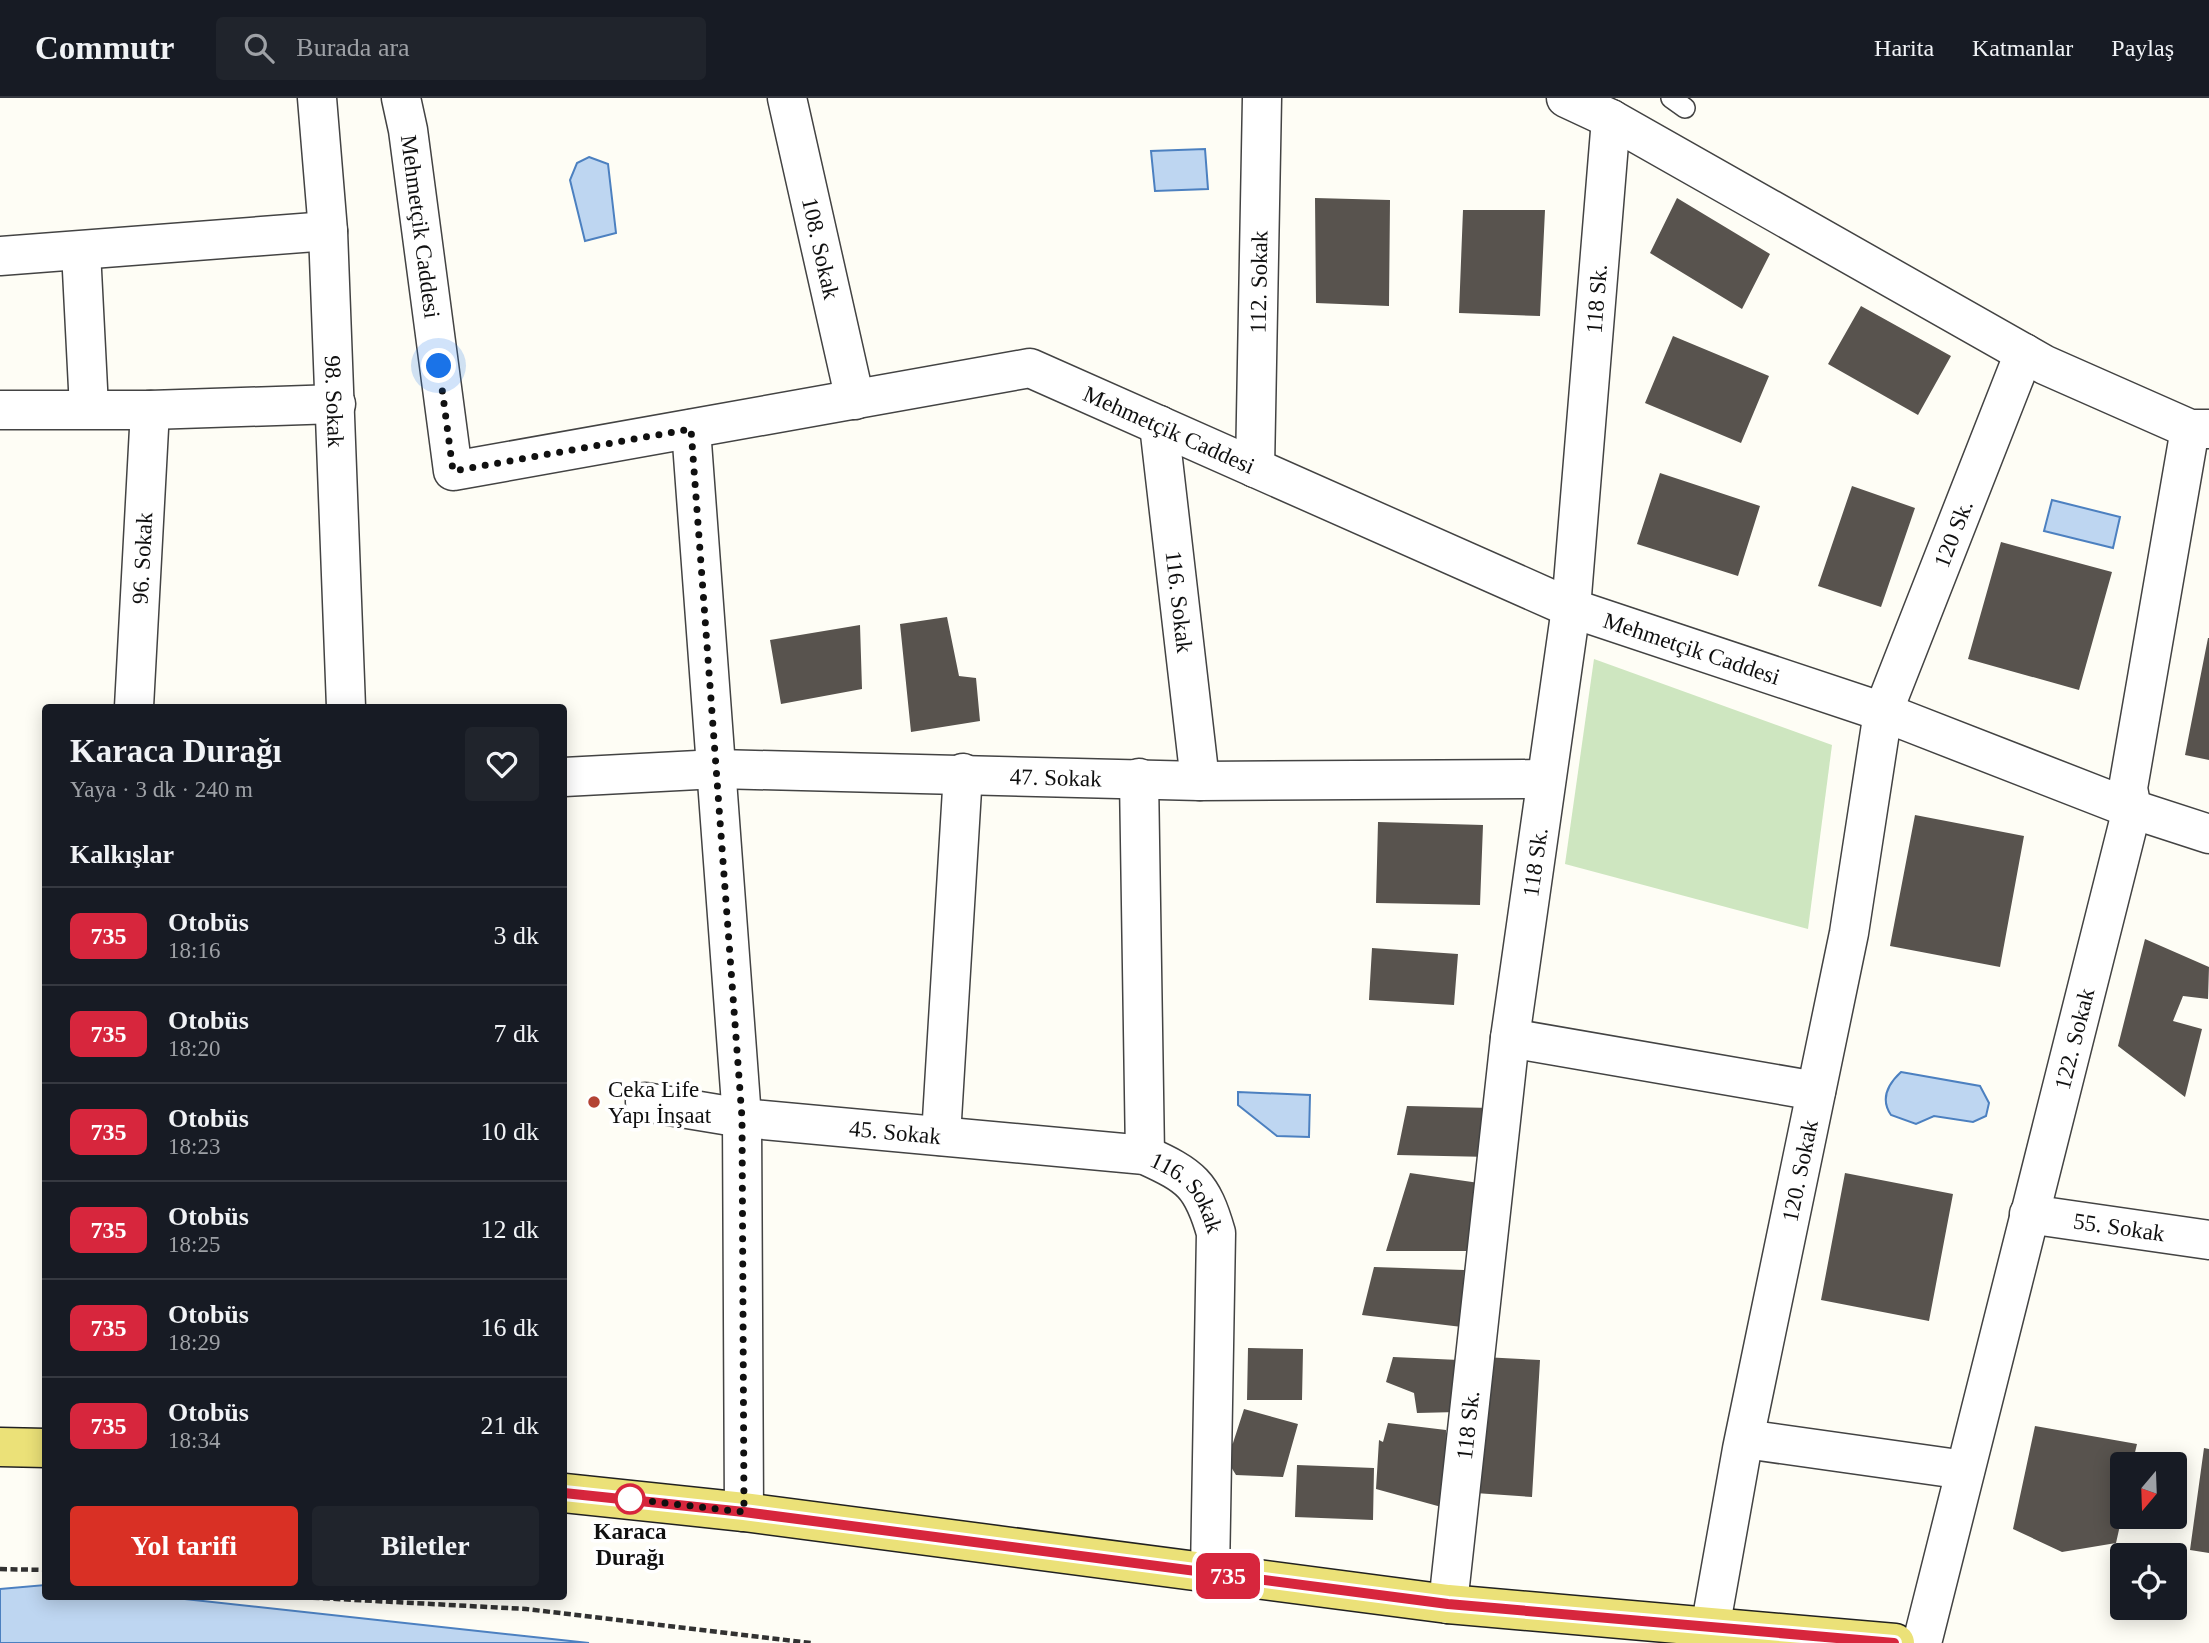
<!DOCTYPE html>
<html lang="tr">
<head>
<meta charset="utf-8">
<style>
  :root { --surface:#171b24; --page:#20242c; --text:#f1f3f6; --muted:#9ea1a6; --line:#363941; --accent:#d93025 }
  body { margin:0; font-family:Georgia,serif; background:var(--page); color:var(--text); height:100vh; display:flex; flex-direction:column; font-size:26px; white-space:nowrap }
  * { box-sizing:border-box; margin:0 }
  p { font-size:23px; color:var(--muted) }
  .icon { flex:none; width:38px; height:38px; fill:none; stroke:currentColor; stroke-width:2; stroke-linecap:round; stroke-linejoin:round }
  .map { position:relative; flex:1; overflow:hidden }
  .details { position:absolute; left:42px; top:606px; width:525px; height:896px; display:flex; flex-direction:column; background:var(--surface); border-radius:7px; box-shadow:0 4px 18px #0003 }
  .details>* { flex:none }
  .badge { padding:0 14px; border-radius:10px; font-size:24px; line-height:46px }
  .needle { width:46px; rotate:199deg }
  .tools { position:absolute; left:2110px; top:1354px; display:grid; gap:14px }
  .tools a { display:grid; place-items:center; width:77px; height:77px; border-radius:7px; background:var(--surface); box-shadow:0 4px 18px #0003; font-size:35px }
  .you { position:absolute; width:35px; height:35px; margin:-18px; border:5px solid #fff; border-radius:50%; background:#1a73e8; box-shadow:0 0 0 10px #1a73e833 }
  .map>.badge { position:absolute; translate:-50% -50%; box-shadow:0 0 0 4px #fff }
  h2 { padding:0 28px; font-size:26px; line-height:63px }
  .round { display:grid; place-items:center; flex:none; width:74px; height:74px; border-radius:7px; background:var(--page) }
  .headline { display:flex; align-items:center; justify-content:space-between; height:119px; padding:0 28px }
  h1 { font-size:33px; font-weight:700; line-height:52px }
  .cta { display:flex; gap:14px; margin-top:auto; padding:14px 28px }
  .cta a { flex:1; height:80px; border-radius:7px; background:var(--accent); color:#fff; font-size:28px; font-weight:700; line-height:80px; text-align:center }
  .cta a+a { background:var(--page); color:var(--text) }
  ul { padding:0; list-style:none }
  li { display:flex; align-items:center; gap:21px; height:98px; padding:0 28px; border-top:2px solid var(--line) }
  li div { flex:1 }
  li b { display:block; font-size:26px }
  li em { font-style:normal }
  li .badge { min-width:77px; font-weight:700; text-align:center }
  header { display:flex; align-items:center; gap:42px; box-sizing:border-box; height:98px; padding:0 35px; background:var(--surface); border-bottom:2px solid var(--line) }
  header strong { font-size:33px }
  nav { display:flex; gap:38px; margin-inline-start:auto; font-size:24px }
  .search { width:490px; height:63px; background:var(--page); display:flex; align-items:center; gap:18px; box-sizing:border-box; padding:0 24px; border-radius:7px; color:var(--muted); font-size:26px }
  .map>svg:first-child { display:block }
</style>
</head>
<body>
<header>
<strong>Commutr</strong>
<div class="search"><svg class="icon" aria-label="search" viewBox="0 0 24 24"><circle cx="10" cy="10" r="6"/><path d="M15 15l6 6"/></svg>Burada ara</div>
<nav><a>Harita</a><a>Katmanlar</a><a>Paylaş</a></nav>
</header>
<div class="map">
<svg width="2209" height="1545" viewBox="0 0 2209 1545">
  <rect width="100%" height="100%" fill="#fefdf5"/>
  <!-- green -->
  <path fill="#cee6c0" d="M1594 561 1832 647 1808 831 1565 766Z"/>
  <!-- water -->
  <path fill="#bed6f1" stroke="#4c80c0" stroke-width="2" d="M1205 51 1208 91 1155 93 1151 53Z
    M589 59 608 66 616 135 585 143 570 82 577 65Z
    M2052 402 2120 419 2113 450 2044 433Z
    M1901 974 1980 988 1989 1005 1986 1018 1973 1024 1934 1018 1916 1026 1891 1017C1880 1001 1888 986 1901 974Z
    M1238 994 1310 997 1309 1039 1277 1038 1238 1007Z
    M45 1487 46 1498H157L589 1545H0V1491Z"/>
  <!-- building -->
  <path fill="#58534e" d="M1315 100 1390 102 1389 208 1316 205Z
    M1677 100 1770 156 1742 211 1650 155Z
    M1463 112H1545L1540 218 1459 215Z
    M1861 208 1951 258 1918 317 1828 266Z
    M1673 238 1769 278 1741 345 1645 305Z
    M1660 375 1760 408 1738 478 1637 446Z
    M1852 388 1915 410 1881 509 1818 488Z
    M2001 444 2112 474 2079 592 1968 561Z
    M947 519 959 578 976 580 980 623 911 634 900 526Z
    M860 527 862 591 781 606 770 542Z
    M2208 540H2209V662L2185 657Z
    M1915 717 2024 738 2000 869 1890 848Z
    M1378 724 1483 727 1480 807 1376 805Z
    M2145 841 2209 869 2208 901 2183 898 2173 923 2202 931 2185 999 2118 948Z
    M1372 850 1458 856 1454 907 1369 902Z
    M1407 1008 1491 1010 1490 1059 1397 1057Z
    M1410 1075 1479 1085 1475 1153H1386Z
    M1845 1075 1953 1096 1929 1223 1821 1202Z
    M1374 1169 1464 1172 1462 1229 1362 1217Z
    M1248 1250 1303 1251 1302 1302H1247Z
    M1393 1259 1459 1262 1457 1314 1417 1315 1414 1295 1386 1284Z
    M1483 1259 1540 1262 1532 1399 1475 1395Z
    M1244 1311 1298 1326 1283 1379 1236 1377 1223 1356 1233 1345Z
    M1388 1325 1446 1332 1445 1410 1376 1391 1379 1342 1383 1344Z
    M2035 1328 2137 1346 2132 1367H2123V1414L2116 1445 2062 1454 2013 1431Z
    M2204 1350 2209 1351V1455L2190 1452Z
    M1297 1367 1374 1370 1373 1422 1295 1419Z"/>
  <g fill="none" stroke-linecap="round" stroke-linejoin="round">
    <defs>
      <path id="service" d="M1671 0 1685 10"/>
      <g id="minor">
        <path id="s1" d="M317 0 328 133 346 609"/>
        <path id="s2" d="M401 0 408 32 453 373 1030 270 1571 510 1883 614 2132 711 2209 736"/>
        <path id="s3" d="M787 0 855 302"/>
        <path d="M1566 0 1611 21 2045 267 2190 331H2209"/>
        <path d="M81 153 89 310"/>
        <path d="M0 158 328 133"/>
        <path d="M0 312H150L336 306"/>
        <path id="s4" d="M1159 327 1200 683"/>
        <path d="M691 331 742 1020 744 1414"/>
        <path id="s5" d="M1255 370 1262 0"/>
        <path id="s6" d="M134 609 150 312"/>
        <path id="s7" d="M564 679 717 671 1200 683 1546 681"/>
        <path d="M1139 680 1145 1057"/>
        <path d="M1510 940 1816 993"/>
        <path id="s8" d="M645 1004 742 1020 1145 1057C1191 1078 1202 1086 1216 1135L1210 1475"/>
        <path d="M941 1038 963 675"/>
        <path id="s9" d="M2029 1116 2209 1142"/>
        <path d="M1745 1341 1965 1372"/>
        <path id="s10" d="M1448 1506 1510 940 1571 510 1611 21"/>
        <path id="s11" d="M1710 1531 1742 1351 1849 835 1883 614 2024 255"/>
        <path id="s12" d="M1922 1545 2132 711 2128 690 2190 331"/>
      </g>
      <path id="primary" d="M0 1349 46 1350
        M564 1395 744 1414 1448 1506 1895 1545"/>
    </defs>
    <!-- service casing -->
    <use href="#service" stroke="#434343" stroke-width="22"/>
    <!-- minor casing -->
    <use href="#minor" stroke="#434343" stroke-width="41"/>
    <!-- primary casing -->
    <use href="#primary" stroke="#212121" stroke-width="41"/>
    <!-- path -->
    <path stroke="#323232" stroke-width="4.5" stroke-dasharray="7 3.5" stroke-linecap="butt" d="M0 1471 46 1472
      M281 1498 526 1511 811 1545"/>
    <!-- service -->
    <use href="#service" stroke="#fff" stroke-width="19"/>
    <!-- minor -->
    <use href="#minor" stroke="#fff" stroke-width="38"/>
    <!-- primary -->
    <use href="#primary" stroke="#ebe178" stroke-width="38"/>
  </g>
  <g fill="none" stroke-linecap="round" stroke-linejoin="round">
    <defs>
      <path id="line" d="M564 1395 744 1414 1448 1506 1894 1545"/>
    </defs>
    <!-- line casing -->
    <use href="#line" stroke="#fff" stroke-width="16"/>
    <!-- line -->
    <use href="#line" stroke="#d7263d" stroke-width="10"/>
    <!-- walk -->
    <path stroke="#101010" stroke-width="7" stroke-dasharray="0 12.6" d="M439 268 453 373 691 331 742 1020 744 1414 630 1401"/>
  </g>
  <!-- markers -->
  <circle fill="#b34335" stroke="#fff" stroke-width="2.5" cx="594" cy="1004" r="7"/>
  <circle fill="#fff" stroke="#d7263d" stroke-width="3.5" cx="630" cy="1401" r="14"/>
  <g text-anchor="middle" stroke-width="7" stroke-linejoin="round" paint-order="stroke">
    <!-- street labels -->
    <g font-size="23" fill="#101010" stroke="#fff">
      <text dy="8" stroke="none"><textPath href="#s2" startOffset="130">Mehmetçik Caddesi</textPath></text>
      <text dy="8" stroke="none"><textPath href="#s3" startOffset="154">108. Sokak</textPath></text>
      <text dy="8" stroke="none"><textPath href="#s5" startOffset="186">112. Sokak</textPath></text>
      <text dy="8" stroke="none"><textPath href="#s10" startOffset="1314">118 Sk.</textPath></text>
      <text dy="8" stroke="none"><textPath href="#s1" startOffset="304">98. Sokak</textPath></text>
      <text dy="8" stroke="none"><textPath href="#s2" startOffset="1115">Mehmetçik Caddesi</textPath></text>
      <text dy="8" stroke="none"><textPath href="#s11" startOffset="1125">120 Sk.</textPath></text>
      <text dy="8" stroke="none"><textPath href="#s6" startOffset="149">96. Sokak</textPath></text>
      <text dy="8" stroke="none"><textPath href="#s4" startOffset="178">116. Sokak</textPath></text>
      <text dy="8" stroke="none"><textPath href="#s2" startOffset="1682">Mehmetçik Caddesi</textPath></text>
      <text dy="8" stroke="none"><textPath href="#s7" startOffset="492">47. Sokak</textPath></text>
      <text dy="8" stroke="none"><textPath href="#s10" startOffset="747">118 Sk.</textPath></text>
      <text dy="8" stroke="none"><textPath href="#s12" startOffset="623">122. Sokak</textPath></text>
      <text dy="8" stroke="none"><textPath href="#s8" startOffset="252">45. Sokak</textPath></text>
      <text dy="8" stroke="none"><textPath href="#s11" startOffset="467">120. Sokak</textPath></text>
      <text dy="8" stroke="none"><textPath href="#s8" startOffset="562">116. Sokak</textPath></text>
      <text dy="8" stroke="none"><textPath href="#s9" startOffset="91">55. Sokak</textPath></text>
      <text dy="8" stroke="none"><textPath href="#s10" startOffset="180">118 Sk.</textPath></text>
    </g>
    <!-- poi labels -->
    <g font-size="23" fill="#101010" stroke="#fff" text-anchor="start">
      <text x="608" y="999">Ceka Life<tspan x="608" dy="26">Yapı İnşaat</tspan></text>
    </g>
    <!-- stop labels -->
    <g font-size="23" font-weight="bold" fill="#101010" stroke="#fff">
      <text x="630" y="1441">Karaca<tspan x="630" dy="26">Durağı</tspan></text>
    </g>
  </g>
</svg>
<div class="tools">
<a><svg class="needle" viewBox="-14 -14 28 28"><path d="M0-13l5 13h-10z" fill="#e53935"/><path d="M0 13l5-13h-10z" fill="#9ea1a6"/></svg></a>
<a><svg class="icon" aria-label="locate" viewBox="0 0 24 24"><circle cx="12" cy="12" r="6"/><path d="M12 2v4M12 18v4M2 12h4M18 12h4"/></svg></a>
</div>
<div class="you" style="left:439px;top:268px"></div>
<b class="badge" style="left:1228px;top:1478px;background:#d7263d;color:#fff">735</b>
<section class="details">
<div class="headline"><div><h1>Karaca Durağı</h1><p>Yaya · 3 dk · 240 m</p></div><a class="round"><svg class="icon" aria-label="heart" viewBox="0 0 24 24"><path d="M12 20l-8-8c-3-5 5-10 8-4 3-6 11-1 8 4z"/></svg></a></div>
<h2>Kalkışlar</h2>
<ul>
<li><span class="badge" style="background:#d7263d;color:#fff">735</span><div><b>Otobüs</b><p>18:16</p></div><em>3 dk</em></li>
<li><span class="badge" style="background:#d7263d;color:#fff">735</span><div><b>Otobüs</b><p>18:20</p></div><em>7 dk</em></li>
<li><span class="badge" style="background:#d7263d;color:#fff">735</span><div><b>Otobüs</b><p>18:23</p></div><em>10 dk</em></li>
<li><span class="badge" style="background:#d7263d;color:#fff">735</span><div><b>Otobüs</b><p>18:25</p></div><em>12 dk</em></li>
<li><span class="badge" style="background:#d7263d;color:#fff">735</span><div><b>Otobüs</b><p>18:29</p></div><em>16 dk</em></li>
<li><span class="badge" style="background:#d7263d;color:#fff">735</span><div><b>Otobüs</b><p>18:34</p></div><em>21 dk</em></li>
</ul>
<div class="cta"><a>Yol tarifi</a><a>Biletler</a></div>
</section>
</div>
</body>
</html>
